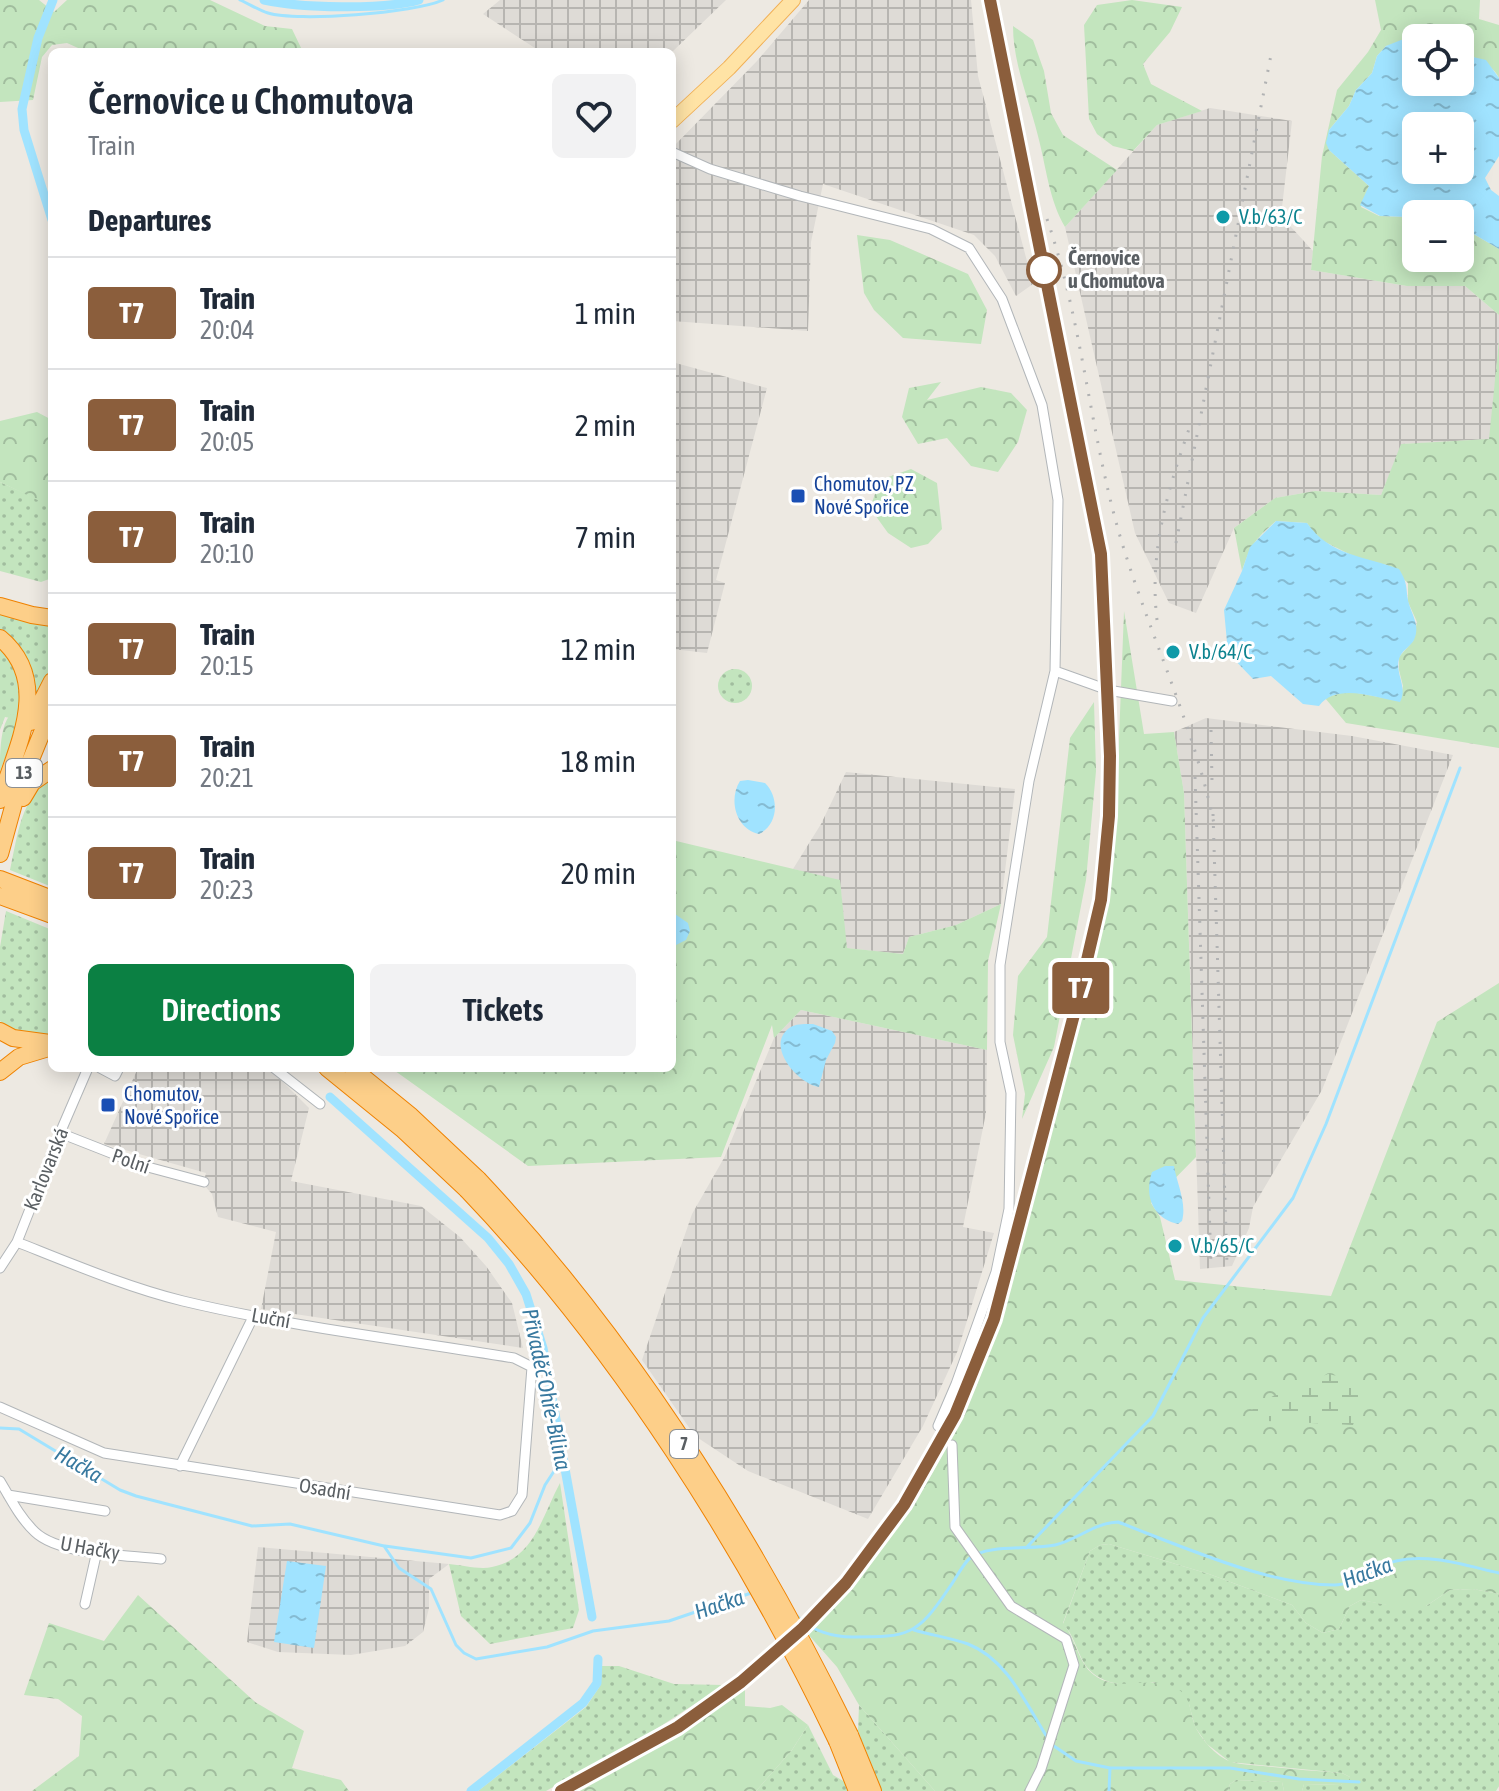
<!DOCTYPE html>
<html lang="en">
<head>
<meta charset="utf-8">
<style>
  :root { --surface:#fff; --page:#f2f2f3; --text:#1f2937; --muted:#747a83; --line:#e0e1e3; --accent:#0b8043 }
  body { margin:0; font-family:"Asap Condensed",sans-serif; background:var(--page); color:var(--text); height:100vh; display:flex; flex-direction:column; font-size:30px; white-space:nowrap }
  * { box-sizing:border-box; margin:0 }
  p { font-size:26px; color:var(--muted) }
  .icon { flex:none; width:44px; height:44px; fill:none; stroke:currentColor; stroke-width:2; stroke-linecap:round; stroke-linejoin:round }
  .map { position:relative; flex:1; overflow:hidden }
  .sheet { position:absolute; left:48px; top:48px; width:628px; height:1024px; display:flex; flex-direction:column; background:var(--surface); border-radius:12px; box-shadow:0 4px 20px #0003 }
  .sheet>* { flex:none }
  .badge { padding:0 16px; border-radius:6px; font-size:28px; line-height:52px }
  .tools { position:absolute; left:1402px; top:24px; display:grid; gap:16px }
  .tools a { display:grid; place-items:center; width:72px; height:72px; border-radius:12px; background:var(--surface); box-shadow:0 4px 20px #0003; font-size:40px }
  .map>.badge { position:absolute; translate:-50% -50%; box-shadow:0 0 0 4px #fff }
  h2 { padding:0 40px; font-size:30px; line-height:72px }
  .round { display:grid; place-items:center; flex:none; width:84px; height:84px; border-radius:12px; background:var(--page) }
  .head { display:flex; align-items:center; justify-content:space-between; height:136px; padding:0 40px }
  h1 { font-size:38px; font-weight:600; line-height:60px }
  .primary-button { display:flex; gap:16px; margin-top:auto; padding:16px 40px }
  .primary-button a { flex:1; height:92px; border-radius:12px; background:var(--accent); color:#fff; font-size:32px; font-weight:600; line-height:92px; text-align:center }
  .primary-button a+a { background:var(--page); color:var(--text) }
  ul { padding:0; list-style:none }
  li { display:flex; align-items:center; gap:24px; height:112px; padding:0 40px; border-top:2px solid var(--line) }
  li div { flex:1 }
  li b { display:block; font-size:30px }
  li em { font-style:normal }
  li .badge { min-width:88px; font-weight:700; text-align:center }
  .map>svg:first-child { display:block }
</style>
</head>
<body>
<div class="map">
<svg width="1499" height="1791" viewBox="0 0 1499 1791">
  <defs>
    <pattern id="industrial-grid" width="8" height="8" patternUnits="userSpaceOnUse" patternTransform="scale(2)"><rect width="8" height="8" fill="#dedbd6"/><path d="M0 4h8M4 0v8" fill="none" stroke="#b7b5b1"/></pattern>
    <pattern id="grass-dots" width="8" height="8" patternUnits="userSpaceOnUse" patternTransform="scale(2)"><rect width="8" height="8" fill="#c3e5be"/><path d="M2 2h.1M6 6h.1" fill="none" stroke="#a1bd9e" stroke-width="1.8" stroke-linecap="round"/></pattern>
    <pattern id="forest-crowns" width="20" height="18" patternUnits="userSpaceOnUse" patternTransform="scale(2)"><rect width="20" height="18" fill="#c3e5be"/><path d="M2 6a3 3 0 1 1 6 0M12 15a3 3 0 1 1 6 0" fill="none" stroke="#a1bd9e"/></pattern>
    <pattern id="wetland-marsh" width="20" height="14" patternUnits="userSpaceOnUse" patternTransform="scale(2)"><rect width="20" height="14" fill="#c3e5be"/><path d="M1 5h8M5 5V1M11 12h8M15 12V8" fill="none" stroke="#a1bd9e"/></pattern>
    <pattern id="water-ripples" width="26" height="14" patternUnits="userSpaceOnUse" patternTransform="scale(2)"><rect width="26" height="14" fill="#a0e3ff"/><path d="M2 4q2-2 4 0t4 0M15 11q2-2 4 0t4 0" fill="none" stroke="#85bbd2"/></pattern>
  </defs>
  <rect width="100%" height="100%" fill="#ede9e2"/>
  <!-- industrial -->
  <path fill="url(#industrial-grid)" d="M500 0H726L672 52H541L483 14Z
    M809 0H971L978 76 1033 284 1016 296 995 256 974 235 823 184 811 242 808 331 672 321V148L757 61Z
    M1210 108 1292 121 1281 216 1313 251 1311 270 1407 286H1465L1499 315V340L1490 439 1402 444 1381 495 1315 491 1275 498 1234 528 1196 613 1169 603 1135 533 1065 227 1157 125Z
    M672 362 767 388 716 580 725 583 707 653 672 649Z
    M1206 718 1352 736 1453 755 1322 1090 1253 1207 1249 1228 1232 1266 1200 1269 1184 793 1174 732Z
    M846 772 1015 789 1001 904 956 925 909 937 903 954 846 948 840 881 793 869 821 824Z
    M801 1010 987 1050 986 1113 963 1227 994 1233 958 1350 923 1426 868 1519 748 1471 695 1436 642 1360 692 1214 724 1158 774 1038Z
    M138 1068H269L309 1108 291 1181 421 1206 460 1237 486 1266 512 1303 523 1348 261 1309 276 1232 218 1217 212 1194 203 1184 206 1173 104 1144Z
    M258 1547 449 1564 429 1579V1608L423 1632 405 1646 351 1655 278 1652 247 1642Z"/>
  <!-- grass -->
  <path fill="url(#grass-dots)" d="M0 482 52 506V578L41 582 0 571Z
    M0 613 52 625V666L33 698 0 632Z
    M0 645 19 673 20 720 5 717 0 730Z
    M718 686a17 17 0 1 1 34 0a17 17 0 1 1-34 0Z
    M52 776V887L10 870C18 834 20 800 52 776Z
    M6 911 52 930V1036L15 1032 0 1021V947Z
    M560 1483 579 1610 573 1628 490 1644 461 1616 449 1564C462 1565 480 1570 492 1567 534 1559 542 1516 560 1483Z
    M1109 1544 1209 1574 1292 1605 1306 1623 1323 1633 1339 1629 1350 1606 1361 1600 1389 1605 1426 1606 1450 1590 1473 1589 1499 1594V1786L1496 1791H1302L1304 1784 1341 1785 1350 1777 1342 1773 1230 1762 1207 1744 1195 1727 1189 1704 1154 1682C1131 1688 1098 1686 1084 1663 1076 1649 1074 1635 1063 1624L1090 1551 1100 1545Z
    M602 1666H619L674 1684 724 1685 647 1735 546 1791H478L586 1707 600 1686Z
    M859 1705 935 1791H882L858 1731Z
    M808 1725 833 1775 845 1782 848 1791H756L792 1750Z
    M1236 1780 1282 1782 1284 1791H1228L1230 1784Z"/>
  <!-- forest -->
  <path fill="url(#forest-crowns)" d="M0 0H39L54 12 67 0H210L265 26 292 29 303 52H87L67 43 52 45 42 57 33 100 0 102Z
    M1132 0 1182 7 1170 32 1143 64 1151 84 1202 111 1157 125 1133 151 1113 146 1097 134 1089 119 1084 25 1097 5Z
    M1375 0H1480L1479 19 1499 25V78C1493 65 1474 55 1460 54V38H1416L1386 46 1377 56 1372 73 1356 90 1349 106 1329 130V150L1369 186 1361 207 1379 216 1407 217 1414 222 1416 258H1460V226L1499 249V315L1465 286H1407L1311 270 1322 156 1337 90 1368 52 1381 30Z
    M1013 26 1033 40 1044 71 1051 113 1063 135 1117 170 1065 227C1049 200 1046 166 1038 136 1029 99 1013 64 1013 26Z
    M857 235 890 240 968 274 987 310 981 344 903 338 874 310 864 293Z
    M1499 340V748L1346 723 1325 698 1347 691 1400 701 1403 686 1399 670V657L1413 641 1417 622 1408 602V583L1387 565 1361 560 1317 538 1307 523 1276 521C1256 538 1250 546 1242 571L1234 528 1275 498 1315 491 1381 495 1401 444 1489 439Z
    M941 382 927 400 981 387 1011 393 1027 410 1018 442 998 472 971 466 947 438 918 444 902 417 909 388Z
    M37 412 52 420V507L0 482V421Z
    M911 469 937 483 942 529 928 544 911 548 888 533 870 508 880 480Z
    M1124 611 1144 734 1174 732 1184 793 1196 1157 1151 1203 1160 1217 1175 1280 1331 1296 1437 1022 1499 983V1594L1473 1589 1450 1590 1426 1606 1402 1608 1361 1600 1350 1606 1339 1629 1323 1633 1306 1623 1292 1605 1209 1574 1109 1544 1100 1545 1090 1551 1063 1623C1076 1639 1078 1663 1094 1675 1120 1694 1151 1674 1176 1688 1193 1697 1189 1715 1197 1730 1204 1742 1218 1758 1232 1762 1242 1765 1253 1765 1263 1766 1289 1769 1315 1771 1342 1773L1350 1777 1349 1780 1341 1785 1304 1784 1302 1791H1284L1282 1782 1236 1780 1230 1784 1228 1791H935L859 1705 837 1667 807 1633 851 1587 882 1548 933 1472 976 1387 1010 1290 1070 1063 1108 901 1116 816Z
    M1094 702 1096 771 1086 880 1054 1047 1022 1119 1025 1094 1013 1035 1018 976 1047 937 1070 738Z
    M12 713 20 720 0 771C0 753 0 723 12 713Z
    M672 840 840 880 847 948 903 954 909 937 956 925 1001 904 988 961 987 1050 801 1010 774 1038 772 1025 721 1157 528 1166 391 1068H672Z
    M138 1595 255 1702 304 1731 292 1768 341 1780 349 1791H32L79 1756 82 1716 58 1699 24 1695 49 1623 104 1641Z
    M745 1687V1706L770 1708 782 1705 808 1725 792 1750 756 1791H576L682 1732Z"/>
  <!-- wetland -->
  <path fill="url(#wetland-marsh)" d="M1328 1374 1356 1380 1361 1388 1359 1407 1353 1425 1248 1420 1247 1413 1273 1396Z"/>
  <!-- water -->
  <path fill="url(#water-ripples)" fill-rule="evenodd" d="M1416 39V82H1460V54L1486 60 1499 78V156L1485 178 1491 190 1499 196V249L1460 226V214H1416V226L1407 217 1380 216 1360 205 1369 186 1329 150 1326 143 1329 130 1349 106 1356 90 1372 73 1377 56 1386 46 1401 40ZM1416 126H1460V170H1416Z
    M1276 521 1307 523C1330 556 1365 556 1399 569 1409 585 1405 588 1409 604 1413 617 1420 626 1414 640 1410 647 1401 651 1399 659 1395 674 1408 687 1400 702 1375 698 1337 682 1319 706L1303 704 1271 676 1253 679 1228 653 1224 610 1242 571 1250 547Z
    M748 780 765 783C780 798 778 825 759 834 736 829 728 800 740 781Z
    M672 912 688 923 690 931 686 940 672 947Z
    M813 1024 832 1031 836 1037 835 1043 826 1060 819 1087C798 1084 766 1047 788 1029 795 1023 805 1024 813 1024Z
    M1165 1166H1174C1177 1184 1187 1203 1182 1221L1178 1224C1152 1218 1144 1195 1152 1172Z
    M287 1561 326 1566 314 1648 274 1642Z"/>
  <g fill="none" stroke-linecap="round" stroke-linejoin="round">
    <!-- stream -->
    <path stroke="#a0e3ff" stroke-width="3" d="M240 0C249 4 259 10 268 13 297 22 415 13 443 0
      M0 1428 19 1429 120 1490 136 1496 252 1526 290 1524 384 1546 399 1568 431 1589 456 1645 464 1653 476 1659 547 1647 593 1631 669 1621 754 1592
      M385 1546 471 1558 511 1548 530 1523 545 1485 562 1459
      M1026 1548 1153 1416 1203 1318 1293 1198 1326 1124 1460 768
      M797 1616C811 1631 833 1637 853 1637 908 1637 917 1636 949 1588 956 1579 962 1565 970 1558 986 1544 1033 1550 1055 1545 1077 1540 1094 1523 1118 1522 1181 1546 1267 1585 1334 1585 1355 1585 1376 1565 1396 1561 1429 1553 1467 1566 1499 1573
      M914 1630C931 1635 951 1638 968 1644 1007 1659 1026 1704 1047 1737
      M1051 1744 1076 1761 1110 1768 1109 1791
      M1110 1768H1230L1299 1779 1359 1782"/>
    <!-- canal -->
    <path stroke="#a0e3ff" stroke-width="9" d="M264 0C301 8 383 10 419 0
      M52 220 24 130 22 109 38 38 53 0
      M330 1097 488 1238 509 1264 526 1294 543 1348 592 1617
      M471 1791 583 1703 597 1683 598 1659"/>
    <defs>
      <path id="street" d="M672 152 710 169 800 196 931 229 969 248 1002 299 1042 405 1058 500 1055 671 1029 781 1000 965V1042L1011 1093 1009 1209 996 1272 956 1384 938 1426
        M1055 671 1108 690 1172 701
        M100 1068 115 1076 119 1068
        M274 1068 320 1104
        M60 1133 144 1166 204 1182
        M0 1268 17 1242 60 1133 88 1068
        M0 1407 104 1453 500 1515 512 1511 522 1495 532 1367 514 1358C404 1340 292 1327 183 1301 129 1288 70 1263 17 1242
        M952 1445 955 1527 1011 1606 1066 1639 1074 1665 1041 1769 1030 1791
        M180 1466 254 1315
        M0 1481C10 1498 20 1518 35 1532 59 1555 127 1555 161 1559
        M8 1495 105 1511
        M85 1604 97 1551"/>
      <path id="primary" d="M672 121 729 68 793 0"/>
      <path id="highway" d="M0 606 32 615 52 618
        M0 638C53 682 16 747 0 800
        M31 722 52 681
        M23 798 32 783 52 769
        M0 854 16 796 52 708
        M0 879 52 899
        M0 896 52 915
        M0 1031 13 1038 50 1043
        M327 1068 402 1129 467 1190
        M352 1068 411 1116 478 1179
        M0 1072 19 1057 52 1047
        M850 1735 873 1791
        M837 1741 857 1791"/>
    </defs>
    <!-- street casing -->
    <use href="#street" stroke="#b2b6b9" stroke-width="11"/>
    <!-- primary casing -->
    <use href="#primary" stroke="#f1b056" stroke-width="16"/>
    <!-- highway casing -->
    <use href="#highway" stroke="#ef8200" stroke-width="18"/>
    <!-- street -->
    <use href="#street" stroke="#fff" stroke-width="9"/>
    <!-- primary -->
    <use href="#primary" stroke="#ffe3a5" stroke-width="14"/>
    <!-- highway -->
    <use href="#highway" stroke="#fdcf89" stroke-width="16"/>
    <!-- rail -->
    <path stroke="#b1b2b3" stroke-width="3" stroke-dasharray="2 10" stroke-linecap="butt" d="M1047 219C1081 318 1089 422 1116 522 1144 624 1193 720 1214 824
      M1176 543 1271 55
      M1157 620C1149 553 1167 492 1189 429
      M1211 730 1212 782
      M1195 777 1211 1266
      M1213 814 1227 1265
      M561 1791 678 1727 741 1682 803 1628 846 1583 904 1505 955 1415 994 1319 1083 980 1101 900 1109 816 1110 756 1101 554 990 0"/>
    <defs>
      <path id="highway-bridge" d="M478 1179C631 1342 752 1535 850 1735
        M467 1190C618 1348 743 1545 837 1741"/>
    </defs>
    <!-- highway-bridge casing -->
    <use href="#highway-bridge" stroke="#ef8200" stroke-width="18" stroke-linecap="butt"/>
    <!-- highway-bridge -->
    <use href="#highway-bridge" stroke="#fdcf89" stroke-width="16"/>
  </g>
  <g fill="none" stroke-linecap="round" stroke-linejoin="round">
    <defs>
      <path id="line" d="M561 1791 678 1727 741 1682 803 1628 846 1583 904 1505 955 1415 994 1319 1076 1007 1101 900 1109 816 1110 756 1101 554 990 0"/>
    </defs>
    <!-- line casing -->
    <use href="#line" stroke="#fff" stroke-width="18"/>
    <!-- line -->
    <use href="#line" stroke="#8b5e3c" stroke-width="12"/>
  </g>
  <!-- markers -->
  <g fill="#0f9aa8" stroke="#fff" stroke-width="3">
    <circle cx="1223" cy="217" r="8"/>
    <circle cx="1173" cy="652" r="8"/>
    <circle cx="1175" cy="1246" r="8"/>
  </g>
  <circle fill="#fff" stroke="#8b5e3c" stroke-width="4" cx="1044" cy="270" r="16"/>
  <g fill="#1a4fb4" stroke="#fff" stroke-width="3">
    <rect x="790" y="488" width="16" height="16" rx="4"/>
    <rect x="100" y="1097" width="16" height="16" rx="4"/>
  </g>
  <g text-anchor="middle" stroke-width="6" stroke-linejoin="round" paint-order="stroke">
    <!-- shield labels -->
    <g fill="#fff" stroke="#8c8f92" stroke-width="2">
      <rect x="6" y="759" width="36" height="28" rx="6"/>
      <rect x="670" y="1430" width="28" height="28" rx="6"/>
    </g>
    <g font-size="18" font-weight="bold" fill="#5a5f63">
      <text x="24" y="779">13</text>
      <text x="684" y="1450">7</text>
    </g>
    <!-- culture labels -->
    <g font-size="20" fill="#0d838f" stroke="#fff" text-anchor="start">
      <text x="1239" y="224">V.b/63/C</text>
      <text x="1189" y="659">V.b/64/C</text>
      <text x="1191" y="1253">V.b/65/C</text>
    </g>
    <!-- stop labels -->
    <g font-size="20" font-weight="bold" fill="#5a5f63" stroke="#fff" text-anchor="start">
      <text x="1068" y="265">Černovice<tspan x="1068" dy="23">u Chomutova</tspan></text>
    </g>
    <!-- transit labels -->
    <g font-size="20" fill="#164399" stroke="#fff" text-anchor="start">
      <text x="814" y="491">Chomutov, PZ<tspan x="814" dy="23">Nové Spořice</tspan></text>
      <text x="124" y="1101">Chomutov,<tspan x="124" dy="23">Nové Spořice</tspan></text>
    </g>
    <!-- street labels -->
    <g font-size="20" fill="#5a5f63" stroke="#fff">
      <text transform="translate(131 1161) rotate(19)" y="7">Polní</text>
      <text transform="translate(46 1169) rotate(-68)" y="7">Karlovarská</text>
      <text transform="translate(271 1318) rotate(10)" y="7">Luční</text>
      <text transform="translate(325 1489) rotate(9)" y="7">Osadní</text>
      <text transform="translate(90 1548) rotate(10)" y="7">U Hačky</text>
    </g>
    <!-- water labels -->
    <g font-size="22" font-style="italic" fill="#38799f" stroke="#fff">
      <text transform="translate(547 1389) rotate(78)" y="8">Přivaděč Ohře-Bílina</text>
      <text transform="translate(79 1464) rotate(30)" y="8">Hačka</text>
      <text transform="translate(1367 1572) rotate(-20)" y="8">Hačka</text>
      <text transform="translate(719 1604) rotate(-19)" y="8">Hačka</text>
    </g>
  </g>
</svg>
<div class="tools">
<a><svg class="icon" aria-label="locate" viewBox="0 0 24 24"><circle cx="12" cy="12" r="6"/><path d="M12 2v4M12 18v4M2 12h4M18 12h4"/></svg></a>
<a>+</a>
<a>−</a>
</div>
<b class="badge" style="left:1081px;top:988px;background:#8b5e3c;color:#fff">T7</b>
<section class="sheet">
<div class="head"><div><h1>Černovice u Chomutova</h1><p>Train</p></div><a class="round"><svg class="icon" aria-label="heart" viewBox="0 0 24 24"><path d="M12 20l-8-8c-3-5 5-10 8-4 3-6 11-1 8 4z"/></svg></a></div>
<h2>Departures</h2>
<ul>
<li><span class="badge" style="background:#8b5e3c;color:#fff">T7</span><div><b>Train</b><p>20:04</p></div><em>1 min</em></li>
<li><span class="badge" style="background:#8b5e3c;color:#fff">T7</span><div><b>Train</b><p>20:05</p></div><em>2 min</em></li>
<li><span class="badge" style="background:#8b5e3c;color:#fff">T7</span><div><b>Train</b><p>20:10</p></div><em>7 min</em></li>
<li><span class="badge" style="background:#8b5e3c;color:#fff">T7</span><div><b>Train</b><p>20:15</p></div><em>12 min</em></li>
<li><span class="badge" style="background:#8b5e3c;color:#fff">T7</span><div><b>Train</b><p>20:21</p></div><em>18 min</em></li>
<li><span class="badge" style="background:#8b5e3c;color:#fff">T7</span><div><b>Train</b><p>20:23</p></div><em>20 min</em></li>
</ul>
<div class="primary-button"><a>Directions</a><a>Tickets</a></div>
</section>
</div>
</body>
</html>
